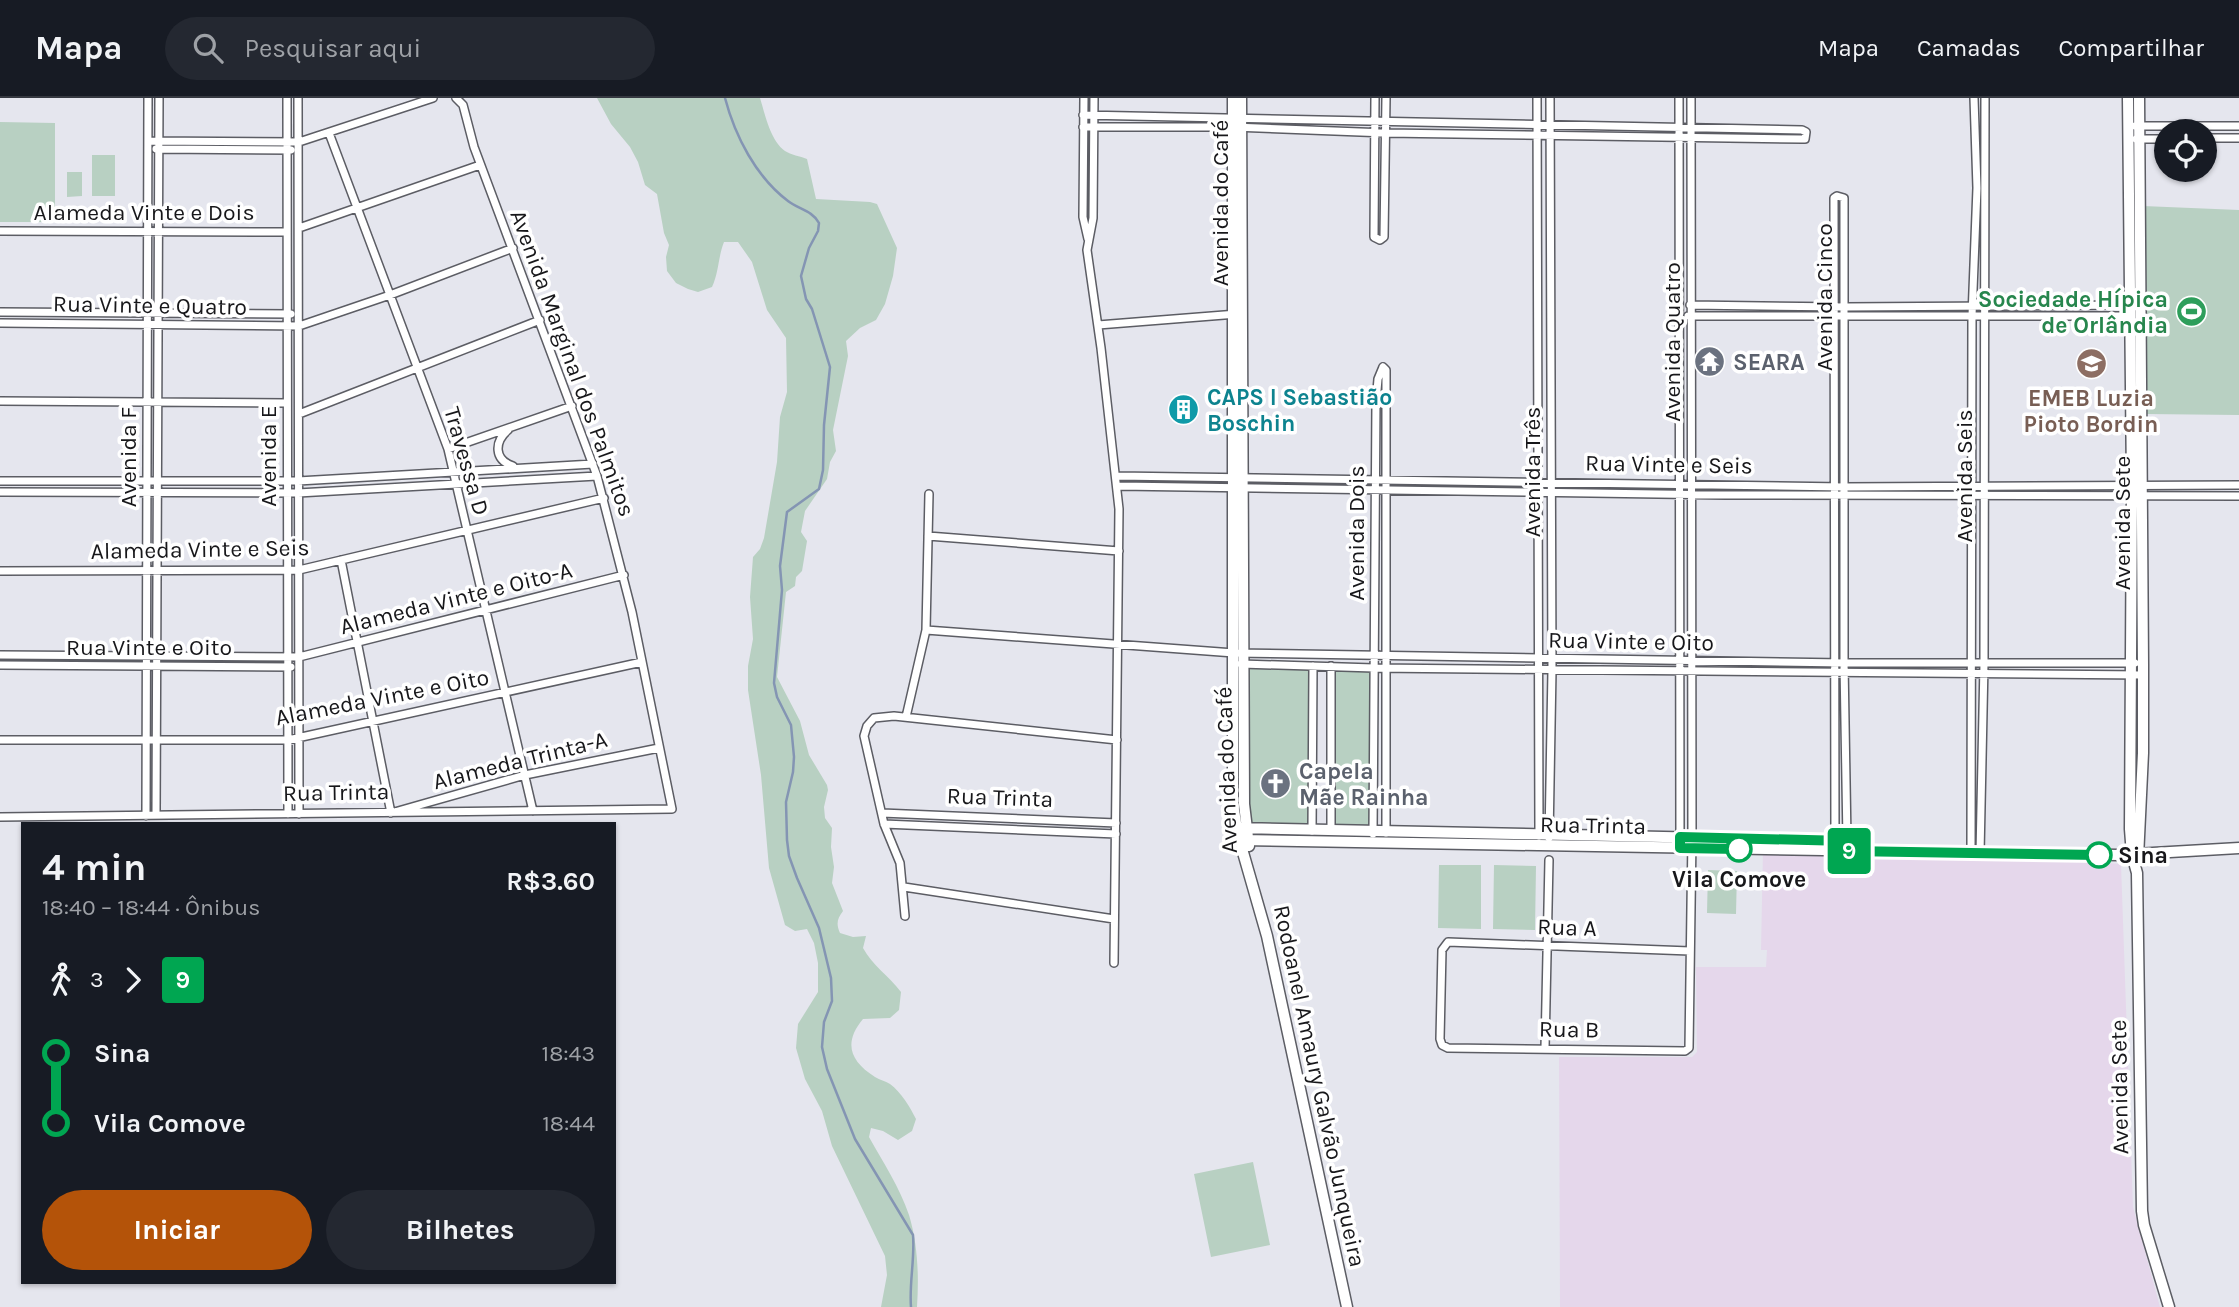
<!DOCTYPE html>
<html lang="pt">
<head>
<meta charset="utf-8">
<style>
  :root { --surface:#171b24; --page:#242831; --text:#f1f3f6; --muted:#9ea1a6; --line:#363941; --accent:#b45309 }
  body { margin:0; font-family:Karla,sans-serif; background:var(--page); color:var(--text); height:100vh; display:flex; flex-direction:column; font-size:26px; white-space:nowrap }
  * { box-sizing:border-box; margin:0 }
  p { font-size:23px; color:var(--muted) }
  .icon { flex:none; width:38px; height:38px; fill:none; stroke:currentColor; stroke-width:2; stroke-linecap:round; stroke-linejoin:round }
  .map { position:relative; flex:1; overflow:hidden }
  .panel { position:absolute; left:21px; top:724px; width:595px; height:462px; display:flex; flex-direction:column; background:var(--surface); border-radius:0px; box-shadow:0 2px 5px #0004 }
  .panel>* { flex:none }
  .badge { padding:0 14px; border-radius:5px; font-size:24px; line-height:46px }
  .fabs { position:absolute; left:2154px; top:21px; display:grid; gap:14px }
  .fabs a { display:grid; place-items:center; width:63px; height:63px; border-radius:50%; background:var(--surface); box-shadow:0 2px 5px #0004; font-size:35px }
  .map>.badge { position:absolute; translate:-50% -50%; box-shadow:0 0 0 4px #fff }
  .legs { display:flex; align-items:center; gap:10px; height:77px; padding:0 21px; font-size:23px }
  .legs p { margin-inline-start:auto }
  .summary { display:flex; align-items:center; justify-content:space-between; height:119px; padding:0 21px }
  h1 { font-size:38px; font-weight:700; line-height:52px }
  .action { display:flex; gap:14px; margin-top:auto; padding:14px 21px }
  .action a { flex:1; height:80px; border-radius:42px; background:var(--accent); color:#fff; font-size:28px; font-weight:700; line-height:80px; text-align:center }
  .action a+a { background:var(--page); color:var(--text) }
  ul { padding:0 21px; list-style:none }
  li { display:flex; align-items:center; gap:24px; height:70px; font-size:26px }
  li i { display:grid; place-items:center; width:10px; height:100%; margin:0 9px; background:currentColor }
  li i::after { content:''; width:18px; height:18px; margin:-9px; border:5px solid; border-radius:50%; background:var(--surface) }
  li p { margin-inline-start:auto }
  li:first-child i { background:linear-gradient(#0000 50%,currentColor 0) }
  li:last-child i { background:linear-gradient(currentColor 50%,#0000 0) }
  header { display:flex; align-items:center; gap:42px; box-sizing:border-box; height:98px; padding:0 35px; background:var(--surface); border-bottom:2px solid var(--line) }
  header strong { font-size:33px }
  nav { display:flex; gap:38px; margin-inline-start:auto; font-size:24px }
  .search { width:490px; height:63px; background:var(--page); display:flex; align-items:center; gap:18px; box-sizing:border-box; padding:0 24px; border-radius:38px; color:var(--muted); font-size:26px }
  .map>svg:first-child { display:block }
</style>
</head>
<body>
<header>
<strong>Mapa</strong>
<div class="search"><svg class="icon" aria-label="search" viewBox="0 0 24 24"><circle cx="10" cy="10" r="6"/><path d="M15 15l6 6"/></svg>Pesquisar aqui</div>
<nav><a>Mapa</a><a>Camadas</a><a>Compartilhar</a></nav>
</header>
<div class="map">
<svg width="2239" height="1209" viewBox="0 0 2239 1209">
  <rect width="100%" height="100%" fill="#e5e6ee"/>
  <!-- industrial -->
  <path fill="#e5d7eb" d="M1763 752 1980 756 2121 766 2133 1109 2160 1209H1560L1559 959H1692L1697 954 1696 869H1766L1767 852H1761Z"/>
  <!-- green -->
  <path fill="#b8d0c2" d="M597 0H760C765 16 770 42 785 53 791 57 800 58 807 61L816 101 870 104 877 106 897 150 893 178 885 206 876 222 860 230 846 243 848 258 833 332 836 353 830 364 827 381 805 413 801 434 807 443 802 473 796 479 795 488 786 494 777 579 800 623 809 657 827 687 828 692 824 709 825 720 832 730 831 749 834 769 832 785 843 813C837 821 836 826 840 835L853 839 866 838 863 850C872 867 889 878 901 894L899 912 890 920 863 921C843 945 850 963 875 979 880 982 885 983 890 986 901 994 910 1009 916 1021L912 1033 898 1042 883 1033 871 1030 869 1039C883 1064 900 1090 909 1117 918 1147 919 1178 917 1209H881L887 1177 885 1158 832 1048 822 1013 805 981 796 950 798 926 818 894V865L814 845 807 831 795 833 785 827 769 770 761 677 748 592V568L753 541 750 499 753 459 760 451 764 440 777 364 780 319 787 294 786 240 767 212 752 164 738 144H724C718 159 719 174 712 189L698 194 688 191 676 185 667 173 666 159 669 147 664 135 657 96 645 87 638 64 630 49 611 26Z
    M0 24 55 25V124H0Z
    M92 57H115V98H92Z
    M67 74H82V98L67 99Z
    M2143 108 2239 112V317L2145 316Z
    M1244 566 1313 568 1312 733 1247 731Z
    M1331 568 1374 570V734H1331Z
    M1439 767H1481V831L1438 830Z
    M1494 767 1536 768 1535 832 1493 831Z
    M1708 772 1737 773 1736 816 1707 815Z
    M1253 1064 1270 1147 1211 1159 1194 1076Z"/>
  <g fill="none" stroke-linecap="round" stroke-linejoin="round">
    <!-- stream -->
    <path stroke="#8495b3" stroke-width="2.5" d="M725 0C735 38 756 79 788 103 798 111 813 113 819 125L818 133 809 150 801 178 806 201 812 211 830 269 824 327 823 372 819 391 787 414 780 468 782 492 774 585 777 599 791 627 794 659 793 674 786 704 787 742 789 758 797 780 819 830 831 880 832 903 824 924 822 949 827 971 855 1041 913 1137C915 1161 909 1185 911 1209"/>
    <defs>
      <path id="street" d="M287 0 288 716
        M298 0 299 716
        M1084 0 1083 119 1088 141
        M1094 0 1093 120 1087 152 1101 250 1119 411 1114 865
        M1375 0 1374 139 1380 142 1384 139 1386 0
        M1537 0 1539 738
        M1679 0 1680 741
        M2135 28H2239
        M1083 29H1233L1386 35 1802 41H1805L1806 34 1802 32 1083 17
        M329 35 448 351 533 713
        M2205 40H2239
        M2136 41H2166
        M148 43 299 44 433 0
        M156 51 291 52
        M299 130 480 67
        M0 133 287 134
        M1690 207 1846 209 2133 207
        M0 214 291 216
        M1688 218H2131
        M0 225 299 228 390 197 513 150
        M1098 227 1237 216
        M1383 269 1386 272V735
        M0 303 287 305
        M299 316 540 222
        M508 332C494 344 494 362 513 368
        M448 351 572 308
        M1117 378 1844 389 2239 387
        M0 383H298L593 366
        M1119 388 1725 397 2239 398
        M0 394 298 395 597 378
        M928 438 1119 453
        M341 462 391 715 525 677 659 650
        M0 473 299 472 604 400
        M926 532 1234 555 1844 565H2135
        M0 557 299 559 624 477
        M1241 566 1374 570 2143 577
        M0 567 291 569
        M906 619 926 532 929 396
        M0 642H288L642 564
        M882 715 1116 725
        M156 717 159 0
        M146 718 148 0
        M0 719 672 711 632 514 597 378 474 49 463 7 456 0
        M884 726 1116 736
        M1312 733 1313 568
        M1331 733V568
        M1373 736 1376 304 1378 281 1383 269
        M1549 740 1552 572 1550 0
        M1835 746 1834 100 1837 98 1844 100V565L1847 743
        M1971 756 1972 218 1977 90 1974 0
        M1980 756 1984 566 1985 0
        M904 789 1114 821
        M905 818 900 765 884 726 864 638 867 628 874 620 894 618 1117 642
        M1690 853 1448 844 1442 852 1440 941 1442 947 1448 950 1685 953 1689 950 1692 739 1691 0
        M1545 950 1549 762"/>
      <path id="secondary" d="M1233 0V706L1238 737 1267 838 1347 1209
        M1241 0 1244 706 1249 748
        M2128 0 2132 387 2130 731 2132 757 2137 775 2142 1113 2144 1127 2169 1209
        M1240 730 1847 743V753
        M1240 742 2118 757 2239 750
        M2138 760 2143 655V566L2139 0"/>
    </defs>
    <!-- street casing -->
    <use href="#street" stroke="#5c5d64" stroke-width="10"/>
    <!-- secondary casing -->
    <use href="#secondary" stroke="#5c5d64" stroke-width="13"/>
    <!-- street -->
    <use href="#street" stroke="#fff" stroke-width="7"/>
    <!-- secondary -->
    <use href="#secondary" stroke="#fff" stroke-width="10"/>
  </g>
  <g fill="none" stroke-linecap="round" stroke-linejoin="round">
    <defs>
      <path id="line-1" d="M1739 751 1680 750V739L1847 743V753L2099 757"/>
    </defs>
    <!-- line-1 casing -->
    <use href="#line-1" stroke="#fff" stroke-width="16"/>
    <!-- line-1 -->
    <use href="#line-1" stroke="#00a651" stroke-width="10"/>
  </g>
  <!-- icons -->
  <defs>
    <symbol id="stadium-disc" viewBox="-11 -11 22 22"><circle r="9.5" fill="#2e9e5b" stroke="#fff"/><path d="M0-5a6.5 5 0 1 0 0 10a6.5 5 0 1 0 0-10ZM-3.5-1.8h7v3.6h-7Z" fill="#fff"/></symbol>
    <symbol id="temple-disc" viewBox="-11 -11 22 22"><circle r="9.5" fill="#6b7280" stroke="#fff"/><path d="M0-6L5-2H3V0L6.5 2.5H4V6H1.5V3h-3V6H-4V2.5H-6.5L-3 0V-2H-5Z" fill="#fff"/></symbol>
    <symbol id="school-disc" viewBox="-11 -11 22 22"><circle r="9.5" fill="#8d6e63" stroke="#fff"/><path d="M0-5L7-2L0 1L-7-2ZM-4 1L0 2.5L4 1V4Q0 6-4 4Z" fill="#fff"/></symbol>
    <symbol id="building-disc" viewBox="-11 -11 22 22"><circle r="9.5" fill="#0f9aa8" stroke="#fff"/><path d="M-4-6H4V6H1V3H-1V6H-4ZM-2.5-4.3h1.7v1.8h-1.7ZM.8-4.3h1.7v1.8H.8ZM-2.5-1h1.7V.8h-1.7ZM.8-1h1.7V.8H.8Z" fill="#fff"/></symbol>
    <symbol id="church-disc" viewBox="-11 -11 22 22"><circle r="9.5" fill="#6b7280" stroke="#fff"/><path d="M-1.2-6h2.4v3.5h3.3v2.4h-3.3V6h-2.4V-.1h-3.3v-2.4h3.3Z" fill="#fff"/></symbol>
  </defs>
  <g fill-rule="evenodd">
    <use href="#stadium-disc" x="2174" y="196" width="35" height="35"/>
    <use href="#temple-disc" x="1692" y="246" width="35" height="35"/>
    <use href="#school-disc" x="2074" y="248" width="35" height="35"/>
    <use href="#building-disc" x="1166" y="294" width="35" height="35"/>
    <use href="#church-disc" x="1258" y="668" width="35" height="35"/>
  </g>
  <!-- markers -->
  <g fill="#fff" stroke="#00a651" stroke-width="3.5">
    <circle cx="1739" cy="751" r="12"/>
    <circle cx="2099" cy="757" r="12"/>
  </g>
  <g text-anchor="middle" stroke-width="7" stroke-linejoin="round" paint-order="stroke">
    <!-- street labels -->
    <g font-size="23" fill="#17171a" stroke="#fff">
      <text transform="translate(1220 105) rotate(-90)" y="8">Avenida do Café</text>
      <text x="144" y="122">Alameda Vinte e Dois</text>
      <text transform="translate(1824 199) rotate(-90)" y="8">Avenida Cinco</text>
      <text transform="translate(150 207) rotate(1)" y="8">Rua Vinte e Quatro</text>
      <text transform="translate(1672 244) rotate(-90)" y="8">Avenida Quatro</text>
      <text transform="translate(573 265) rotate(70)" y="8">Avenida Marginal dos Palmitos</text>
      <text transform="translate(268 358) rotate(-90)" y="8">Avenida E</text>
      <text transform="translate(128 359) rotate(-90)" y="8">Avenida F</text>
      <text transform="translate(467 363) rotate(74)" y="8">Travessa D</text>
      <text transform="translate(1669 366) rotate(1)" y="8">Rua Vinte e Seis</text>
      <text transform="translate(1532 374) rotate(-90)" y="8">Avenida Três</text>
      <text transform="translate(1964 378) rotate(-90)" y="8">Avenida Seis</text>
      <text transform="translate(2122 425) rotate(-90)" y="8">Avenida Sete</text>
      <text transform="translate(1356 435) rotate(-90)" y="8">Avenida Dois</text>
      <text transform="translate(200 451) rotate(-1)" y="8">Alameda Vinte e Seis</text>
      <text transform="translate(456 500) rotate(-14)" y="8">Alameda Vinte e Oito-A</text>
      <text transform="translate(1631 543) rotate(1)" y="8">Rua Vinte e Oito</text>
      <text x="149" y="557">Rua Vinte e Oito</text>
      <text transform="translate(382 599) rotate(-11)" y="8">Alameda Vinte e Oito</text>
      <text transform="translate(520 662) rotate(-14)" y="8">Alameda Trinta-A</text>
      <text transform="translate(1226 672) rotate(-92)" y="8">Avenida do Café</text>
      <text transform="translate(336 694) rotate(-1)" y="8">Rua Trinta</text>
      <text transform="translate(1000 699) rotate(2)" y="8">Rua Trinta</text>
      <text transform="translate(1593 727) rotate(1)" y="8">Rua Trinta</text>
      <text transform="translate(1567 829) rotate(2)" y="8">Rua A</text>
      <text transform="translate(1569 931) rotate(1)" y="8">Rua B</text>
      <text transform="translate(1320 988) rotate(78)" y="8">Rodoanel Amaury Galvão Junqueira</text>
      <text transform="translate(2119 989) rotate(-91)" y="8">Avenida Sete</text>
    </g>
    <!-- leisure labels -->
    <g font-size="23" font-weight="bold" fill="#27864d" stroke="#fff" text-anchor="end">
      <text x="2168" y="209">Sociedade Hípica<tspan x="2168" dy="26">de Orlândia</tspan></text>
    </g>
    <!-- worship labels -->
    <g font-size="23" font-weight="bold" fill="#5b616d" stroke="#fff" text-anchor="start">
      <text x="1733" y="272">SEARA</text>
      <text x="1299" y="681">Capela<tspan x="1299" dy="26">Mãe Rainha</tspan></text>
    </g>
    <!-- culture labels -->
    <g font-size="23" font-weight="bold" fill="#0d838f" stroke="#fff" text-anchor="start">
      <text x="1207" y="307">CAPS I Sebastião<tspan x="1207" dy="26">Boschin</tspan></text>
    </g>
    <!-- education labels -->
    <g font-size="23" font-weight="bold" fill="#785e54" stroke="#fff">
      <text x="2091" y="308">EMEB Luzia<tspan x="2091" dy="26">Pioto Bordin</tspan></text>
    </g>
    <!-- stop labels -->
    <g font-size="23" font-weight="bold" fill="#17171a" stroke="#fff" text-anchor="start">
      <text x="2118" y="765">Sina</text>
      <text x="1739" y="789" text-anchor="middle">Vila Comove</text>
    </g>
  </g>
</svg>
<div class="fabs">
<a><svg class="icon" aria-label="locate" viewBox="0 0 24 24"><circle cx="12" cy="12" r="6"/><path d="M12 2v4M12 18v4M2 12h4M18 12h4"/></svg></a>
</div>
<b class="badge" style="left:1849px;top:753px;background:#00a651;color:#fff">9</b>
<section class="panel">
<div class="summary"><div><h1>4 min</h1><p>18:40 – 18:44 · Ônibus</p></div><b>R$3.60</b></div>
<div class="legs"><svg class="icon" aria-label="walk" viewBox="0 0 24 24"><circle cx="13" cy="4" r="2"/><path d="M13 8l-2 6 4 7M11 14l-3 7M7 12l3-4h3l4 4"/></svg>3<svg class="icon" aria-label="forward" viewBox="0 0 24 24"><path d="M9 5l7 7-7 7"/></svg><b class="badge" style="background:#00a651;color:#fff">9</b></div>
<ul>
<li><i style="color:#00a651"></i><b>Sina</b><p>18:43</p></li>
<li><i style="color:#00a651"></i><b>Vila Comove</b><p>18:44</p></li>
</ul>
<div class="action"><a>Iniciar</a><a>Bilhetes</a></div>
</section>
</div>
</body>
</html>
